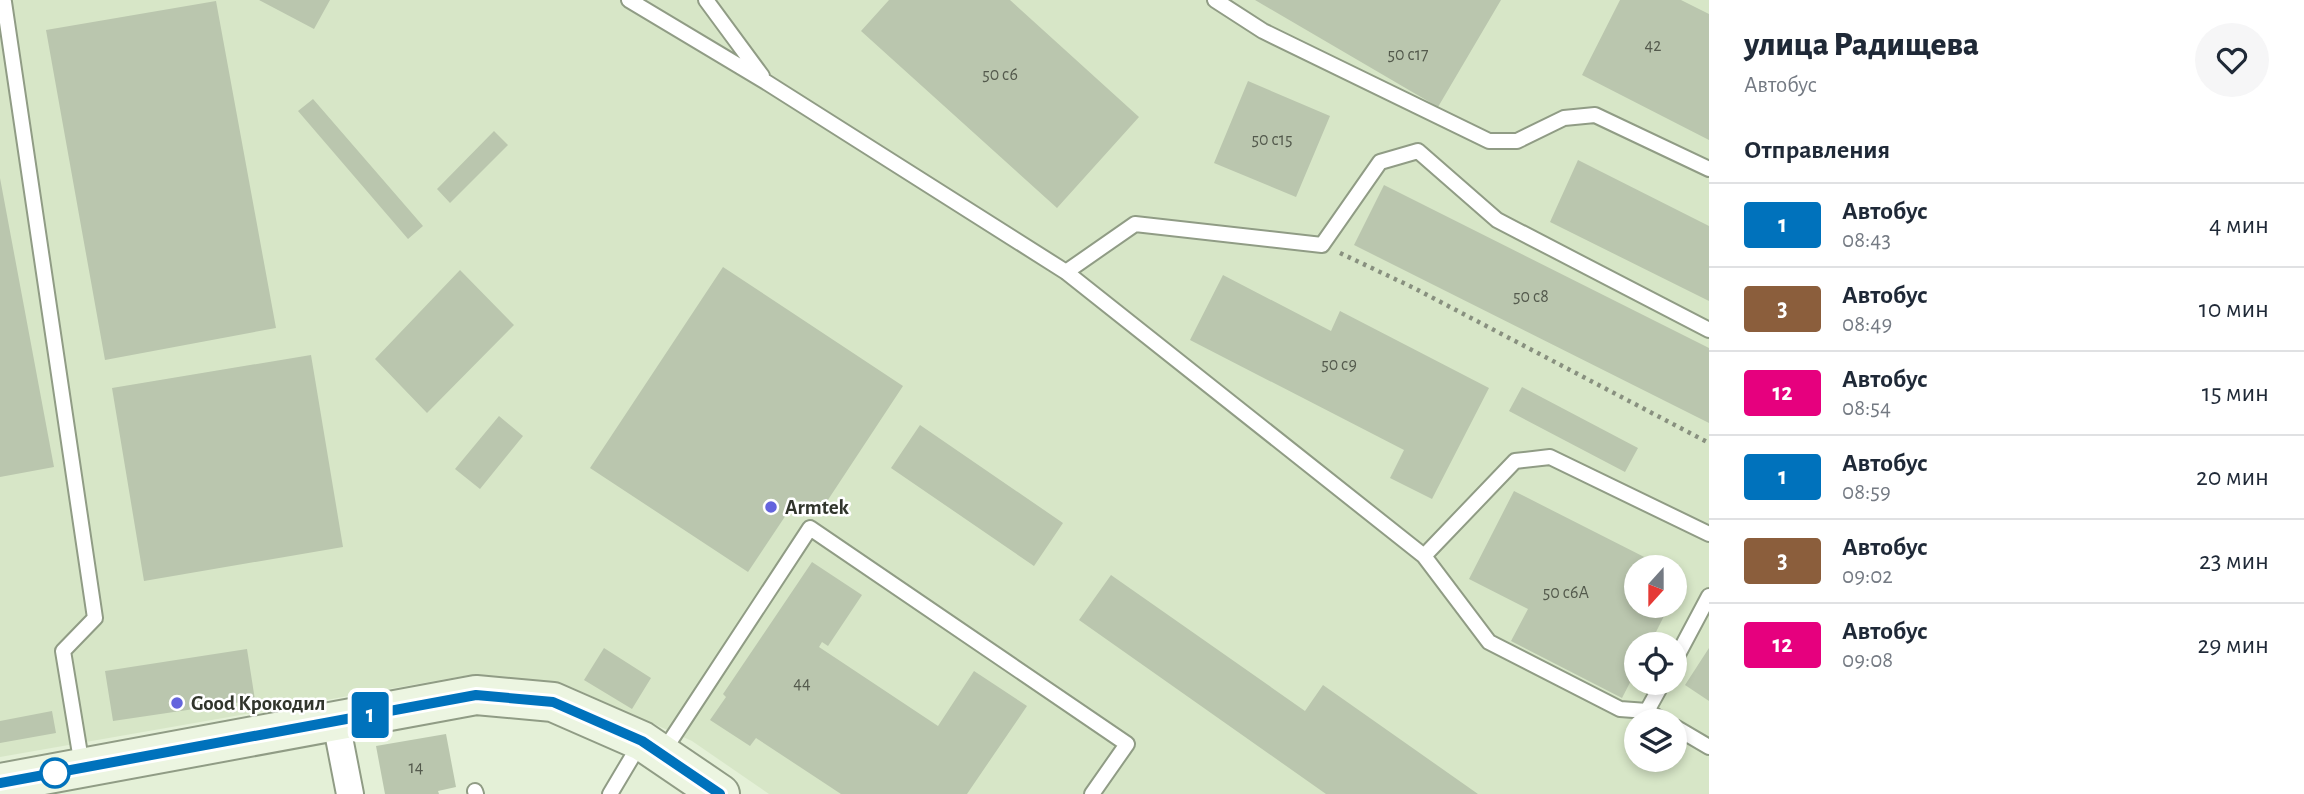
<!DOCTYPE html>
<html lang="ru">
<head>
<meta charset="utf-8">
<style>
  :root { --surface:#fff; --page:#f6f6f7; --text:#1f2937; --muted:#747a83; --line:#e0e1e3 }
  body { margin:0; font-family:"Alegreya Sans",sans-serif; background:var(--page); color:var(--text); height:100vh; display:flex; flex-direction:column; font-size:26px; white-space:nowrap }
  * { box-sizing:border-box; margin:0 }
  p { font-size:23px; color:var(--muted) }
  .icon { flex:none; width:38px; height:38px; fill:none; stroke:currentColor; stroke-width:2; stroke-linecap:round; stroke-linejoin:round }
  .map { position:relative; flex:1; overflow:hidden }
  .side { display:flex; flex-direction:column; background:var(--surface); width:595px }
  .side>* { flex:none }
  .badge { padding:0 14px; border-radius:5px; font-size:24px; line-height:46px }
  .needle { width:46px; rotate:201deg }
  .tools { position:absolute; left:1624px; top:555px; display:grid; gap:14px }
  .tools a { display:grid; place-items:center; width:63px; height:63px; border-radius:50%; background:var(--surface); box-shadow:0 4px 10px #0003; font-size:35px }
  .map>.badge { position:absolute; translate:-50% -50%; box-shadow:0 0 0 4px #fff }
  h2 { padding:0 35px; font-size:26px; line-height:63px }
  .round { display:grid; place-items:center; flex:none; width:74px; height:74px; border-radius:37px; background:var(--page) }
  .head { display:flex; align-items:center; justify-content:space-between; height:119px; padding:0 35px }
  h1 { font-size:33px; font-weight:800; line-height:52px }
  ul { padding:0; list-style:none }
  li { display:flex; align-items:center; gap:21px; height:84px; padding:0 35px; border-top:2px solid var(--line) }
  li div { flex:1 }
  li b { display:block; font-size:26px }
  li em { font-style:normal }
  li .badge { min-width:77px; font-weight:700; text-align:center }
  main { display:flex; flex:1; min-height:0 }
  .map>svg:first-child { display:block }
</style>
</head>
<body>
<main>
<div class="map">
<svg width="1709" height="794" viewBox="0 0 1709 794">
  <rect width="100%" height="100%" fill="#e4f0d7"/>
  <!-- built -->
  <path fill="#d7e6c7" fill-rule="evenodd" d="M0 0H1709V794H769L692 741 571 687 469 675 0 757ZM1636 567H1675V606H1636ZM1636 644H1675V682H1636ZM1636 721H1675V760H1636Z"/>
  <!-- building -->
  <path fill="#bac6ae" d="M259 0H330L314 29Z
    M889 0H1010L1139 117 1057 208 861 31Z
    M1255 0H1501L1438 107Z
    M1620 0H1681L1709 14V140L1582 75Z
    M216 1 276 328 105 360 46 30Z
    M1248 81 1330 116 1296 197 1214 163Z
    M313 99 423 226 408 239 298 111Z
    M494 131 508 145 450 203 437 189Z
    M1578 160 1709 226V301L1550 222Z
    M0 178 54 467 0 477Z
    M1384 185 1709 348V423L1354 245Z
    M723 267 903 386 818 515 796 500 748 572 590 468Z
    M460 270 514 325 427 413 375 359Z
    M1223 275 1331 331 1340 311 1489 388 1432 499 1390 478 1404 450 1190 340Z
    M311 355 343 547 144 581 112 388Z
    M1522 387 1638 448 1625 472 1509 411Z
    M499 416 523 436 480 489 455 469Z
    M920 425 1063 523 1034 566 891 468Z
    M1514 491 1664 567H1636V606H1669L1650 644H1636V671L1622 698 1511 641 1528 609 1469 579Z
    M812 562 862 595 828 646 822 642 819 647 938 726 974 671 1027 706 967 794H841L756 738 750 746 710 720 726 697 723 694Z
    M1111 575 1305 711 1323 685 1478 794H1326L1079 620Z
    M604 648 651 678 632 709 584 680Z
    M1709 648V701L1685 685Z
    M247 649 255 700 113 721 105 671Z
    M52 711 56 733 0 743V721Z
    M446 734 456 787 438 791 439 794H385L376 746Z"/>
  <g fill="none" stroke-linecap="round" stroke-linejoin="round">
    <defs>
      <path id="lane" d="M629 0 766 82 1066 272 1424 556 1489 642 1620 709 1647 711 1664 721
        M706 0 762 76
        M1215 0 1263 31 1489 141H1517L1564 118 1595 115 1709 169
        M4 2 95 618 63 651 82 766
        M1066 272 1135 224 1322 245 1380 162 1418 151 1497 220 1709 330
        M1424 556 1515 461 1550 457 1709 534
        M1675 660 1709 596
        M1647 711 1663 682
        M1675 727 1709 747
        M663 752 810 528 1127 744 1092 794
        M475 791 476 794
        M610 794 641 742"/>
      <path id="street" d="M336 722 350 794"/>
      <path id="secondary" d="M0 783 476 695 553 702 642 741 720 794"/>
    </defs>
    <!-- lane casing -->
    <use href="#lane" stroke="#909c85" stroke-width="18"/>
    <!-- street casing -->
    <use href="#street" stroke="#909c85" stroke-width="30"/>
    <!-- secondary casing -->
    <use href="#secondary" stroke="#909c85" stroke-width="42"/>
    <!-- path -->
    <path stroke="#88907f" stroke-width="4.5" stroke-dasharray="3.5 5" stroke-linecap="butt" d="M1340 253 1414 288 1709 443"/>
    <!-- lane -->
    <use href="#lane" stroke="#fff" stroke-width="14"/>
    <!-- street -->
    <use href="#street" stroke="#fff" stroke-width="26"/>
    <!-- secondary -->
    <use href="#secondary" stroke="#ecf5e1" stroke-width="38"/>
  </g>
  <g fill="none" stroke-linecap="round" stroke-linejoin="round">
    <defs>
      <path id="line" d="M0 783 476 695 553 702 642 741 720 794"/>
    </defs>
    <!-- line casing -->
    <use href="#line" stroke="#fff" stroke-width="16"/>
    <!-- line -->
    <use href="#line" stroke="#0072bc" stroke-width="10"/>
  </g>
  <!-- markers -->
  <g fill="#6464dd" stroke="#fff" stroke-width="2.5">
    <circle cx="771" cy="507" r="7"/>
    <circle cx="177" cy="703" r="7"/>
  </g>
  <circle fill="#fff" stroke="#0072bc" stroke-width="3.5" cx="55" cy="773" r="14"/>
  <g text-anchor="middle" stroke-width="5" stroke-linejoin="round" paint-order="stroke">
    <!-- number labels -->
    <g font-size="18" fill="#53594c">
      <text x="1653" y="51">42</text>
      <text x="1408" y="60">50 с17</text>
      <text x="1000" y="80">50 с6</text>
      <text x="1272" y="145">50 с15</text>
      <text x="1531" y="302">50 с8</text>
      <text x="1339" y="370">50 с9</text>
      <text x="1566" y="598">50 с6А</text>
      <text x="802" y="689">44</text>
      <text x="416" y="773">14</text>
    </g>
    <!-- poi labels -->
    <g font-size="21" font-weight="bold" fill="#31352c" stroke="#fff" text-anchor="start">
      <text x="785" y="514">Armtek</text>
      <text x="191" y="710">Good Крокодил</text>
    </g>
  </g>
</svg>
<div class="tools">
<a><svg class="needle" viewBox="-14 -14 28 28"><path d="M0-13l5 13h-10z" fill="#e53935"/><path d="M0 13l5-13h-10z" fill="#747a83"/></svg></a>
<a><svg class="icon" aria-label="locate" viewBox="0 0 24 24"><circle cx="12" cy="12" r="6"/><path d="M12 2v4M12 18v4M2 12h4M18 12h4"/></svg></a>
<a><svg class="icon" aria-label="layers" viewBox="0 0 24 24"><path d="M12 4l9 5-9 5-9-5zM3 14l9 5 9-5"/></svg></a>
</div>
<b class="badge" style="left:370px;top:715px;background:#0072bc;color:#fff">1</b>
</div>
<section class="side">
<div class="head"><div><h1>улица Радищева</h1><p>Автобус</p></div><a class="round"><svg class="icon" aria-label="heart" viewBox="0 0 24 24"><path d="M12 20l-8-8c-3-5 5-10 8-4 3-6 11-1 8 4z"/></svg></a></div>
<h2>Отправления</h2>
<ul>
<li><span class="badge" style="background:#0072bc;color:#fff">1</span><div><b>Автобус</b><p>08:43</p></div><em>4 мин</em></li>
<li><span class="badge" style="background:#8b5e3c;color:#fff">3</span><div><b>Автобус</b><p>08:49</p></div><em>10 мин</em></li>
<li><span class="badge" style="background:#e6007e;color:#fff">12</span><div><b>Автобус</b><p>08:54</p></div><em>15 мин</em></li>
<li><span class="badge" style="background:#0072bc;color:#fff">1</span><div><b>Автобус</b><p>08:59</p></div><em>20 мин</em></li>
<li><span class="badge" style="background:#8b5e3c;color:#fff">3</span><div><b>Автобус</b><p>09:02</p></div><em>23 мин</em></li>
<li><span class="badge" style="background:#e6007e;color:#fff">12</span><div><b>Автобус</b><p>09:08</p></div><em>29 мин</em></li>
</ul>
</section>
</main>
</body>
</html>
